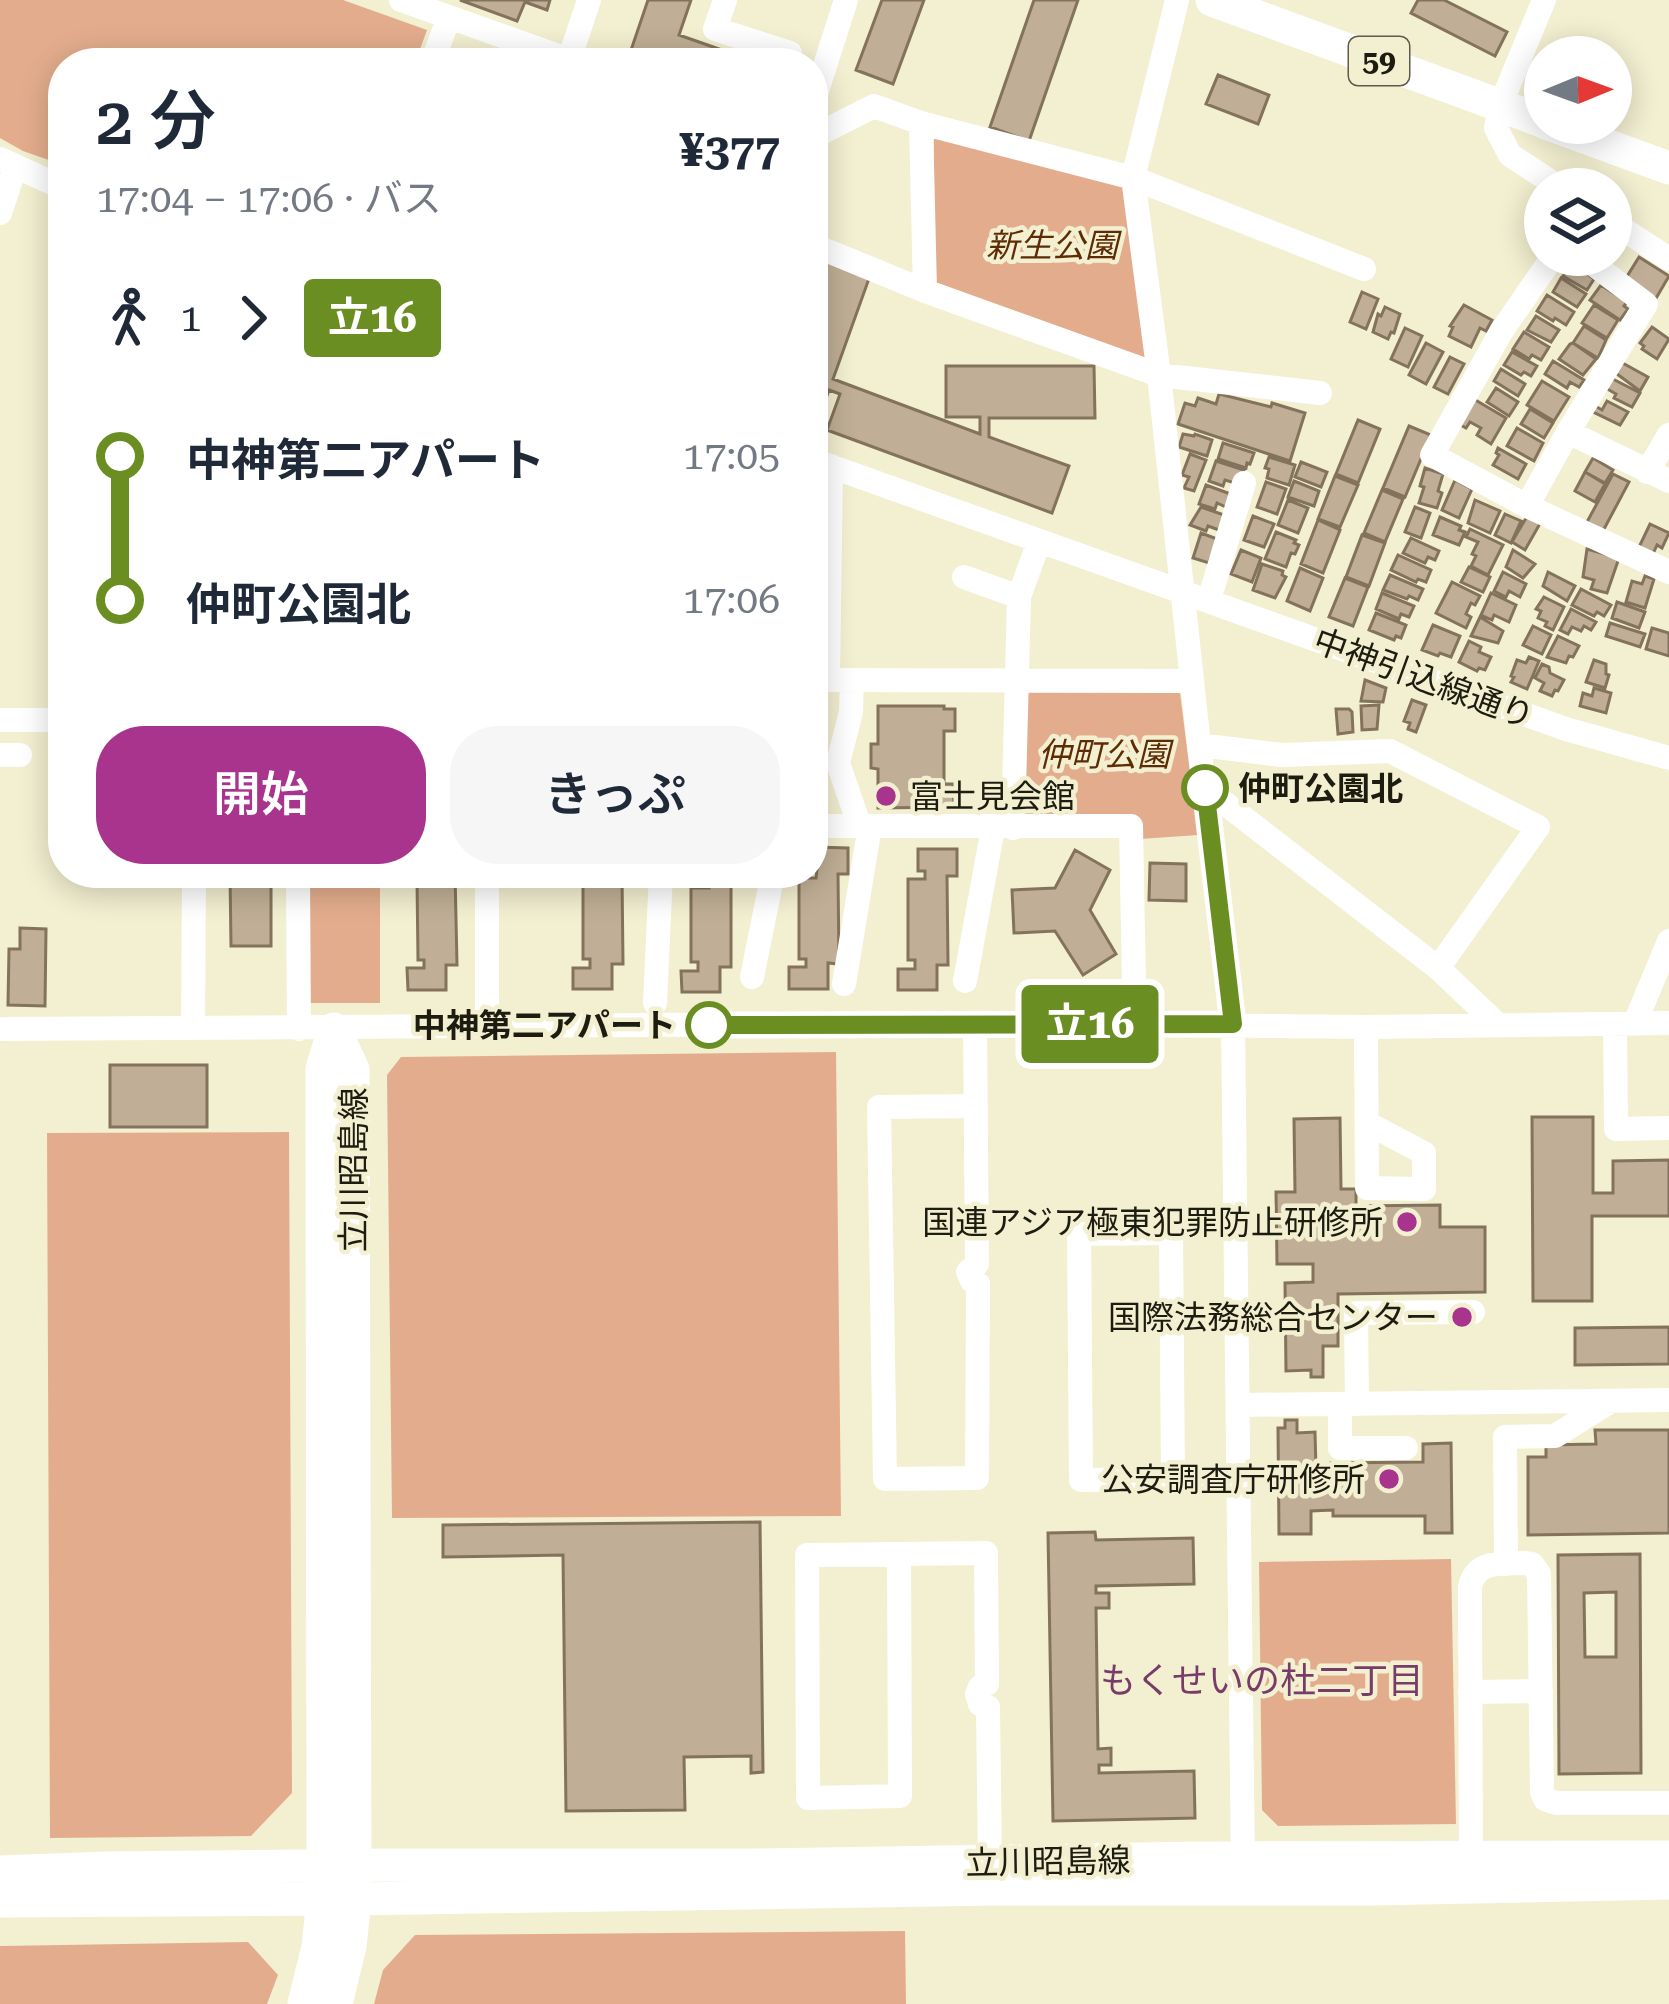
<!DOCTYPE html>
<html lang="ja">
<head>
<meta charset="utf-8">
<style>
  :root { --surface:#fff; --page:#f6f6f7; --text:#1f2937; --muted:#747a83; --accent:#a8348e }
  body { margin:0; font-family:"Roboto Serif","Noto Sans JP",serif; background:var(--page); color:var(--text); height:100vh; display:flex; flex-direction:column; font-size:45px; white-space:nowrap }
  * { box-sizing:border-box; margin:0 }
  p { font-size:39px; color:var(--muted) }
  .icon { flex:none; width:66px; height:66px; fill:none; stroke:currentColor; stroke-width:2; stroke-linecap:round; stroke-linejoin:round }
  .map { position:relative; flex:1; overflow:hidden }
  .side { position:absolute; left:48px; top:48px; width:780px; height:840px; display:flex; flex-direction:column; background:var(--surface); border-radius:48px; box-shadow:0 6px 30px #0003 }
  .side>* { flex:none }
  .badge { padding:0 24px; border-radius:9px; font-size:42px; line-height:78px }
  .needle { width:78px; rotate:89deg }
  .buttons { position:absolute; left:1524px; top:36px; display:grid; gap:24px }
  .buttons a { display:grid; place-items:center; width:108px; height:108px; border-radius:50%; background:var(--surface); box-shadow:0 6px 30px #0003; font-size:60px }
  .map>.badge { position:absolute; translate:-50% -50%; box-shadow:0 0 0 6px #fff }
  .legs { display:flex; align-items:center; gap:18px; height:132px; padding:0 48px; font-size:39px }
  .legs p { margin-inline-start:auto }
  .headline { display:flex; align-items:center; justify-content:space-between; height:204px; padding:0 48px }
  h1 { font-size:66px; font-weight:600; line-height:90px }
  .action { display:flex; gap:24px; margin-top:auto; padding:24px 48px }
  .action a { flex:1; height:138px; border-radius:48px; background:var(--accent); color:#fff; font-size:48px; font-weight:600; line-height:138px; text-align:center }
  .action a+a { background:var(--page); color:var(--text) }
  ul { padding:0 48px; list-style:none }
  li { display:flex; align-items:center; gap:42px; height:144px; font-size:45px }
  li i { display:grid; place-items:center; width:18px; height:100%; margin:0 15px; background:currentColor }
  li i::after { content:''; width:30px; height:30px; margin:-15px; border:9px solid; border-radius:50%; background:var(--surface) }
  li p { margin-inline-start:auto }
  li:first-child i { background:linear-gradient(#0000 50%,currentColor 0) }
  li:last-child i { background:linear-gradient(currentColor 50%,#0000 0) }
  .map>svg:first-child { display:block }
</style>
</head>
<body>
<div class="map">
<svg width="1669" height="2004" viewBox="0 0 1669 2004">
  <rect width="100%" height="100%" fill="#f3efd1"/>
  <!-- green -->
  <path fill="#e3ad8d" d="M0 0H343L427 30 415 63H63V165L23 151 0 138Z
    M934 136 1125 185 1148 359 931 286Z
    M1020 692 1180 693 1198 835 1140 839 1019 816Z
    M307 873H380V1003H308Z
    M836 1052 841 1516 392 1518 387 1075 401 1057Z
    M289 1132 292 1793 251 1836 50 1838 47 1133Z
    M1451 1559 1456 1824 1278 1826 1262 1810 1259 1562Z
    M905 1931 906 2004H374L383 1970 415 1935Z
    M248 1942 278 1975 267 2004H0V1946Z"/>
  <!-- building -->
  <path fill="#c0af96" stroke="#84735c" stroke-width="3" fill-rule="evenodd" d="M460 0H550L547 10 525 2 517 21Z
    M648 0H691L679 35 759 63H648L629 56Z
    M882 0H924L893 84 856 70Z
    M1034 0H1078L1029 141 990 127Z
    M1418 0H1444L1507 32 1495 56 1411 13Z
    M1218 75 1269 95 1258 124 1206 104Z
    M823 256 871 273 833 379 980 434V417H946V366H1094L1095 418H989V437L1069 466 1052 513 827 430 840 394 829 390 813 434V283Z
    M1639 257 1669 276 1655 300 1626 278Z
    M1572 261 1594 279 1587 290 1563 276Z
    M1561 278 1586 294 1577 307 1553 292Z
    M1601 285 1627 302 1624 306 1628 309 1620 320 1590 300Z
    M1362 292 1378 299 1366 329 1350 322Z
    M1547 295 1574 312 1566 325 1555 318 1553 321 1537 311Z
    M1464 305 1492 320 1486 331 1480 328 1471 347 1449 336 1453 327 1450 326Z
    M1594 305 1618 320 1607 338 1582 323Z
    M1385 307 1400 314 1394 333 1391 332 1388 339 1373 332 1378 314 1381 316Z
    M1536 316 1559 330 1551 342 1527 330Z
    M1584 326 1606 340 1598 358 1573 343Z
    M1652 327 1669 339 1657 359 1642 349 1644 346 1640 343Z
    M1405 328 1422 336 1408 367 1391 359Z
    M1524 332 1549 347 1541 360 1532 355 1529 359 1513 349Z
    M1426 343 1443 352 1426 384 1409 375Z
    M1573 343 1596 359 1583 375 1559 359 1570 344Z
    M1512 352 1537 366 1531 376 1524 372 1521 375 1504 365Z
    M1450 357 1464 364 1448 394 1434 387Z
    M1553 361 1584 380 1579 387 1570 382 1567 388 1545 374Z
    M1619 361 1648 377 1640 391 1613 371Z
    M1501 369 1525 384 1518 396 1494 381Z
    M1609 377 1640 393 1632 407 1614 398 1616 394 1604 387Z
    M1542 381 1569 397 1554 421 1527 405Z
    M1496 388 1518 402 1509 416 1487 402Z
    M1219 394 1271 407 1272 403 1305 413 1290 461 1178 424 1185 403 1195 406 1198 398 1216 404Z
    M1472 398 1506 418 1491 444 1477 435 1481 428 1470 422 1466 428 1457 423Z
    M1607 401 1628 412 1620 425 1589 410 1592 404 1602 410Z
    M1530 409 1553 423 1544 438 1521 424Z
    M1358 420 1380 429 1358 483 1336 474Z
    M1409 426 1431 435 1405 497 1383 488Z
    M1517 428 1543 443 1534 461 1507 446Z
    M1183 434 1194 436 1195 434 1212 440 1207 456 1179 447Z
    M1223 443 1254 453 1250 464 1247 463 1246 468 1218 459Z
    M1498 448 1526 464 1518 479 1493 465 1499 455 1496 453Z
    M1190 454 1206 460 1194 491 1184 488 1189 477 1182 475Z
    M1269 457 1295 465 1289 485 1267 478 1269 469 1265 468Z
    M1593 458 1613 470 1605 483 1585 472Z
    M1216 461 1244 470 1238 484 1225 480 1223 486 1209 481Z
    M1301 462 1327 472 1321 487 1295 477Z
    M1425 468 1443 474 1438 491 1442 493 1437 508 1419 503 1424 487 1420 486Z
    M1585 472 1605 484 1595 502 1575 491Z
    M1613 474 1629 482 1603 531 1587 522Z
    M1335 476 1358 485 1340 527 1318 519Z
    M1455 480 1472 489 1459 518 1442 510Z
    M1294 481 1319 491 1314 506 1288 497Z
    M1266 482 1286 489 1277 514 1257 507Z
    M1206 485 1233 495 1228 508 1217 503 1215 509 1199 504Z
    M1382 490 1403 499 1385 542 1364 533Z
    M1288 500 1308 508 1298 533 1278 525Z
    M1475 500 1500 511 1490 533 1468 523Z
    M1201 507 1224 515 1219 530 1208 526 1206 531 1190 525Z
    M1415 507 1430 513 1421 538 1405 532Z
    M1529 513 1542 520 1525 550 1512 542Z
    M1505 514 1521 521 1511 543 1495 535Z
    M1253 516 1274 524 1264 547 1244 540Z
    M1440 517 1461 526 1459 530 1465 532 1459 545 1433 535Z
    M1318 520 1340 530 1323 573 1301 564Z
    M1650 524 1669 533 1662 548 1657 545 1653 554 1639 547Z
    M1470 529 1503 545 1488 575 1471 566 1476 556 1472 554 1478 542 1466 537Z
    M1276 532 1296 540 1294 543 1299 545 1295 554 1291 553 1286 567 1265 559Z
    M1201 533 1217 539 1209 563 1193 558Z
    M1362 535 1385 543 1369 586 1346 577Z
    M1411 538 1439 551 1435 560 1428 557 1425 563 1403 553Z
    M1587 549 1619 558 1607 593 1591 589 1594 580 1583 577Z
    M1241 550 1261 558 1252 582 1231 574Z
    M1513 550 1535 564 1523 578 1506 567Z
    M1398 555 1431 570 1426 582 1418 579 1416 582 1391 570Z
    M1262 564 1283 571 1282 575 1286 577 1275 598 1253 590Z
    M1469 567 1490 577 1483 592 1461 582Z
    M1300 568 1323 578 1310 611 1287 601Z
    M1503 572 1526 584 1520 597 1509 591 1506 597 1494 591Z
    M1548 572 1575 586 1567 601 1543 586Z
    M1390 575 1423 589 1418 600 1409 596 1407 599 1383 590Z
    M1645 576 1654 579 1645 608 1626 602 1632 581 1642 584Z
    M1345 578 1368 587 1353 626 1329 617Z
    M1452 582 1480 596 1475 605 1471 603 1466 614 1471 617 1466 628 1436 613Z
    M1581 589 1611 605 1604 616 1597 612 1594 616 1572 605Z
    M1382 593 1414 606 1409 617 1401 614 1399 619 1376 609Z
    M1491 593 1516 605 1509 622 1494 615 1492 620 1481 615Z
    M1544 597 1564 607 1553 630 1545 626 1547 622 1538 618 1541 611 1536 609Z
    M1617 602 1645 612 1639 628 1612 618Z
    M1571 609 1596 622 1591 630 1584 626 1581 631 1572 627 1568 634 1560 630Z
    M1376 613 1406 625 1401 638 1396 636 1394 640 1369 630Z
    M1480 617 1503 631 1498 643 1471 636Z
    M1610 623 1645 634 1640 647 1606 636Z
    M1433 625 1460 636 1451 657 1440 653 1438 656 1422 650Z
    M1533 626 1551 635 1542 654 1523 645Z
    M1652 628 1669 633V656L1646 649Z
    M1558 636 1579 646 1573 657 1569 656 1566 663 1547 657Z
    M1469 641 1481 647 1479 652 1491 657 1485 670 1479 668 1477 671 1459 662Z
    M1529 657 1539 661 1527 689 1511 682 1514 677 1511 676 1517 660 1526 663Z
    M1594 660 1606 664V674L1609 675 1605 688 1586 682Z
    M1542 664 1549 667 1550 673 1564 680 1558 691 1555 690 1552 696 1540 691 1544 683 1535 678Z
    M1365 680 1386 688 1383 702 1361 701Z
    M1594 688 1611 693 1606 713 1580 706 1583 693 1592 696Z
    M1412 700 1426 705 1416 732 1408 729 1410 723 1404 721Z
    M1379 705 1377 729 1362 730 1361 706Z
    M878 706H944V709H955V731H944V784H953L954 807 878 808V769L871 768V744H878Z
    M1336 709H1349L1352 712 1353 732 1338 734Z
    M813 847 848 848V874H838L839 964 828 963V989H789V967H806V959H799V878H816L817 870 813 869Z
    M918 849H957V876H947L948 965H937V990H898V969H915V960H908V879H925V871H918Z
    M1075 850 1110 870 1090 910 1116 954 1083 975 1055 931 1014 933 1012 890 1055 888Z
    M1150 863 1186 864V901L1149 900Z
    M230 873H271V946H231Z
    M423 873H455L457 965H446V990H408L407 968H424V960H418L417 880H423Z
    M601 873H633L622 875 623 964H612V989H573V968H590V959H583V878H601Z
    M701 873H741V885H731V967H720V992H682L681 971H698V962H691V888H709V880H701Z
    M20 928 46 929 45 1006 8 1005 9 949H20Z
    M110 1065H207V1127H110Z
    M1532 1117H1593V1193H1613V1161L1669 1160V1216H1592V1301H1533Z
    M1340 1118 1341 1189H1356V1206L1440 1205V1227H1485V1292L1338 1294V1346H1323V1377H1311V1370L1286 1371 1285 1283 1313 1282V1264H1277L1276 1192H1295L1294 1119Z
    M1669 1327V1364L1575 1365V1328Z
    M1285 1420H1297V1433L1315 1432 1316 1470H1331V1463L1423 1462V1444L1451 1443 1452 1533H1425V1516H1333V1510L1311 1511V1534H1279L1278 1428H1285Z
    M1595 1430H1669V1533L1528 1535V1457H1546V1445L1596 1444Z
    M760 1522 763 1772 751 1773V1756L684 1757 685 1810 566 1811 563 1555 443 1557V1525Z
    M1095 1532 1096 1540 1193 1538 1194 1584 1096 1586V1593H1109V1608H1096L1098 1749 1111 1748V1765H1099V1773L1194 1771 1195 1818 1053 1821 1048 1533Z
    M1640 1554 1641 1773 1559 1774 1558 1555ZM1616 1592V1657H1585L1584 1593Z"/>
  <g fill="none" stroke-linecap="round" stroke-linejoin="round">
    <!-- minor -->
    <path stroke="#fff" stroke-width="24" d="M401 0 578 63
      M725 0 715 29 790 53 787 63
      M1177 0 1133 178 1159 375 1199 745 1233 1024 1243 1870
      M1544 0 1500 106 1496 128 1510 155 1562 189
      M569 60 589 0
      M432 63 449 17
      M813 103 846 0
      M921 123 925 291
      M813 137 874 106 921 123 1133 178 1364 269
      M0 159 63 188
      M0 213 15 168
      M1611 221 1669 259
      M813 245 925 291 1159 375 1320 393
      M1554 255 1501 332 1432 455 1527 506 1669 572
      M1568 432 1669 481
      M813 460 1566 729 1669 758
      M1647 472 1669 435
      M1527 506 1568 432 1646 304 1581 255
      M964 577 1019 597
      M1213 587 1244 483
      M813 680 1192 681
      M828 680 831 466
      M852 680 851 712 838 763 860 827
      M0 720H63
      M1199 745 1282 755 1390 751 1538 827 1438 968
      M0 755H20
      M1205 788 1438 968 1498 1025
      M813 826H1131L1134 985
      M1013 828 1019 597 1039 541
      M298 873 299 1029
      M752 977 773 873
      M965 981 993 828
      M844 984 870 826
      M655 1003 661 873
      M975 1023C975 1103 977 1184 977 1264L968 1272 972 1281 978 1284 977 1478 885 1479 879 1107 976 1106
      M1635 1023 1669 941
      M1615 1024 1616 1129 1669 1128
      M487 1027V873
      M1366 1027V1047L1367 1188 1424 1189V1153L1367 1123
      M193 1028 194 873
      M0 1029 975 1023 1366 1027 1669 1023
      M1340 1404V1448H1406
      M1357 1404 1356 1313 1473 1312
      M1238 1405 1669 1400
      M1173 1479 1171 1233 1079 1234 1081 1480 1238 1478
      M899 1554 900 1796 808 1798 807 1555 986 1553 987 1684 980 1687 977 1694 980 1704 988 1707 990 1863
      M1506 1564 1505 1437 1555 1436 1611 1401
      M1470 1692 1541 1691
      M1471 1857 1470 1586C1477 1559 1502 1564 1526 1563L1532 1564 1539 1574 1542 1792 1545 1799 1556 1803H1669"/>
    <!-- major -->
    <path stroke="#fff" stroke-width="33" d="M1212 0 1545 122
      M1546 123 1669 168
      M334 1029 353 1069 355 1899 350 1946 336 2004
      M0 1872 105 1868 386 1865H756L1199 1858 1669 1857
      M0 1901 355 1899 997 1889H1373L1669 1883
      M304 2004 318 1947 323 1899 322 1069 334 1029"/>
  </g>
  <g fill="none" stroke-linecap="round" stroke-linejoin="round">
    <defs>
      <path id="line-1" d="M709 1025 1233 1024 1205 788"/>
    </defs>
    <!-- line-1 casing -->
    <use href="#line-1" stroke="#fff" stroke-width="27"/>
    <!-- line-1 -->
    <use href="#line-1" stroke="#6b8e23" stroke-width="18"/>
  </g>
  <!-- markers -->
  <g fill="#fff" stroke="#6b8e23" stroke-width="6">
    <circle cx="1205" cy="788" r="21"/>
    <circle cx="709" cy="1025" r="21"/>
  </g>
  <g fill="#a8348e" stroke="#f3efd1" stroke-width="4.5">
    <circle cx="886" cy="796" r="12"/>
    <circle cx="1407" cy="1222" r="12"/>
    <circle cx="1462" cy="1317" r="12"/>
    <circle cx="1389" cy="1479" r="12"/>
  </g>
  <g text-anchor="middle" stroke-width="9" stroke-linejoin="round" paint-order="stroke">
    <!-- shield labels -->
    <rect fill="#f3efd1" stroke="#5d5b4b" stroke-width="3" x="1349" y="37" width="60" height="48" rx="9"/>
    <g font-size="30" font-weight="bold" fill="#1d1c11">
      <text x="1379" y="71">59</text>
    </g>
    <!-- park labels -->
    <g font-size="33" font-style="italic" fill="#5d2c05" stroke="#f3efd1">
      <text x="1052" y="257">新生公園</text>
      <text x="1104" y="766">仲町公園</text>
    </g>
    <!-- street labels -->
    <g font-size="33" fill="#1d1c11" stroke="#f3efd1">
      <text transform="translate(1424 678) rotate(20)" y="12">中神引込線通り</text>
      <text transform="translate(353 1170) rotate(-90)" y="12">立川昭島線</text>
      <text transform="translate(1048 1861) rotate(-1)" y="12">立川昭島線</text>
    </g>
    <!-- stop labels -->
    <g font-size="33" font-weight="bold" fill="#1d1c11" stroke="#f3efd1" text-anchor="start">
      <text x="1238" y="800">仲町公園北</text>
      <text x="676" y="1037" text-anchor="end">中神第二アパート</text>
    </g>
    <!-- poi labels -->
    <g font-size="33" fill="#1d1c11" stroke="#f3efd1" text-anchor="end">
      <text x="910" y="808" text-anchor="start">富士見会館</text>
      <text x="1383" y="1234">国連アジア極東犯罪防止研修所</text>
      <text x="1438" y="1329">国際法務総合センター</text>
      <text x="1365" y="1491">公安調査庁研修所</text>
    </g>
    <!-- neighbourhood labels -->
    <g font-size="36" fill="#773c67" stroke="#f3efd1">
      <text x="1262" y="1693">もくせいの杜二丁目</text>
    </g>
  </g>
</svg>
<div class="buttons">
<a><svg class="needle" viewBox="-14 -14 28 28"><path d="M0-13l5 13h-10z" fill="#e53935"/><path d="M0 13l5-13h-10z" fill="#747a83"/></svg></a>
<a><svg class="icon" aria-label="layers" viewBox="0 0 24 24"><path d="M12 4l9 5-9 5-9-5zM3 14l9 5 9-5"/></svg></a>
</div>
<b class="badge" style="left:1090px;top:1024px;background:#6b8e23;color:#fff">立16</b>
<section class="side">
<div class="headline"><div><h1>2 分</h1><p>17:04 – 17:06 · バス</p></div><b>¥377</b></div>
<div class="legs"><svg class="icon" aria-label="walk" viewBox="0 0 24 24"><circle cx="13" cy="4" r="2"/><path d="M13 8l-2 6 4 7M11 14l-3 7M7 12l3-4h3l4 4"/></svg>1<svg class="icon" aria-label="forward" viewBox="0 0 24 24"><path d="M9 5l7 7-7 7"/></svg><b class="badge" style="background:#6b8e23;color:#fff">立16</b></div>
<ul>
<li><i style="color:#6b8e23"></i><b>中神第二アパート</b><p>17:05</p></li>
<li><i style="color:#6b8e23"></i><b>仲町公園北</b><p>17:06</p></li>
</ul>
<div class="action"><a>開始</a><a>きっぷ</a></div>
</section>
</div>
</body>
</html>
